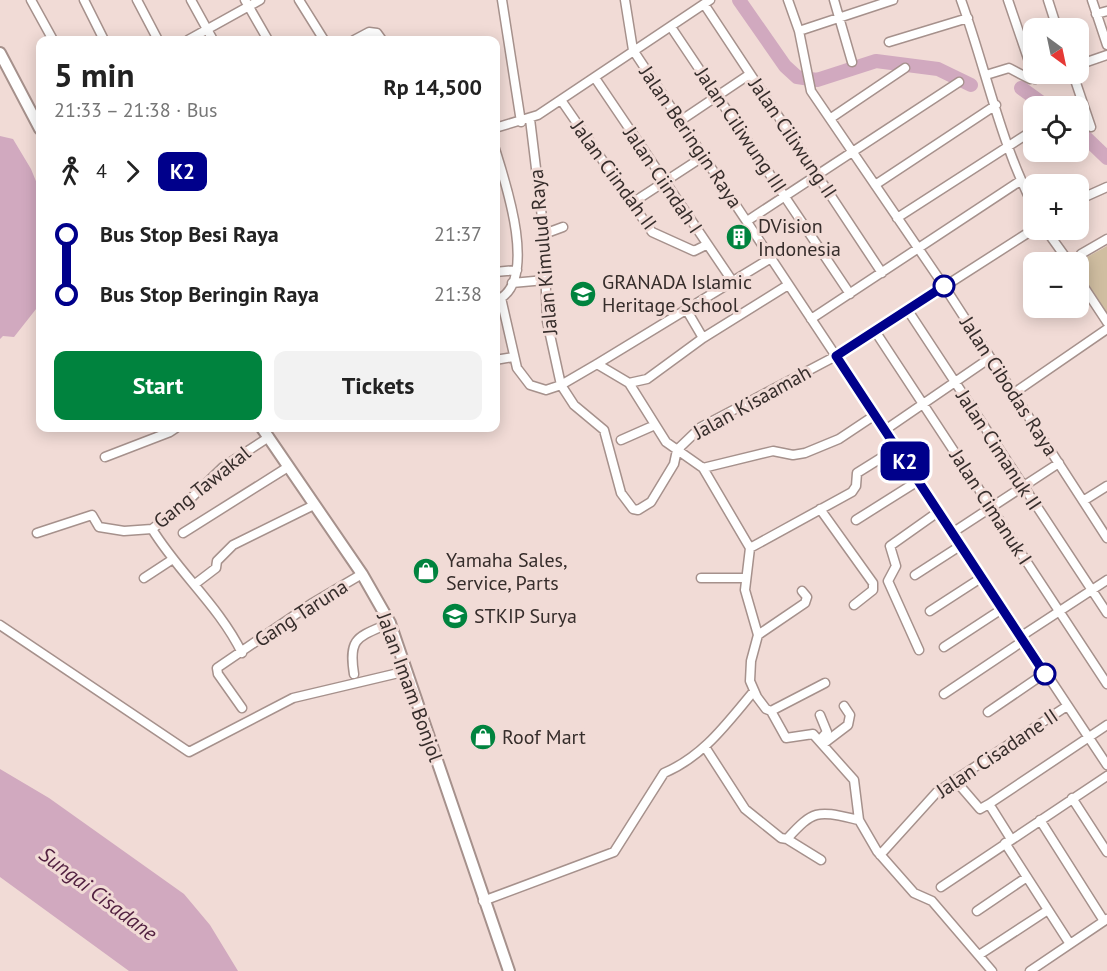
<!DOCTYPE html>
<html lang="en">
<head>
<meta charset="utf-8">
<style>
  :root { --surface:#fff; --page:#f2f2f2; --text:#222; --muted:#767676; --accent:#00833e }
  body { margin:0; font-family:"PT Sans",sans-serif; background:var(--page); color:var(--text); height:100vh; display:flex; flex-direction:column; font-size:22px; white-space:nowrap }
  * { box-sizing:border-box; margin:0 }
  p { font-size:20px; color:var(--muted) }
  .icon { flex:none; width:33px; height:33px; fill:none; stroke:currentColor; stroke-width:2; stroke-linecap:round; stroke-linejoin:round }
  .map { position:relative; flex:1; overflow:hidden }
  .drawer { position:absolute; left:36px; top:36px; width:464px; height:396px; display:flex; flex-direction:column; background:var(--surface); border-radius:12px; box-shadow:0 3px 15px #0003 }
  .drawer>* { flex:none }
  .badge { padding:0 12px; border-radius:9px; font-size:21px; line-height:39px }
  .needle { width:39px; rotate:147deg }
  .tools { position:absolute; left:1023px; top:18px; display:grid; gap:12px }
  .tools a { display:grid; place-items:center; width:66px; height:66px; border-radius:12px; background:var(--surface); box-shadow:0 3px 15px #0003; font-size:30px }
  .map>.badge { position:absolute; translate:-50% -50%; box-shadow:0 0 0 3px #fff }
  .legs { display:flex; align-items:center; gap:9px; height:66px; padding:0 18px; font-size:20px }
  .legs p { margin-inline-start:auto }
  .overview { display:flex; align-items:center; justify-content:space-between; height:102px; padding:0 18px }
  h1 { font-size:33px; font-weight:700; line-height:45px }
  .cta { display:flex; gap:12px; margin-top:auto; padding:12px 18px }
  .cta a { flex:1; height:69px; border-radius:12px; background:var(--accent); color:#fff; font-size:24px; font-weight:700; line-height:69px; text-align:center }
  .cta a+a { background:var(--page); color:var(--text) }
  ul { padding:0 18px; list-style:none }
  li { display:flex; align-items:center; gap:21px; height:60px; font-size:22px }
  li i { display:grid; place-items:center; width:9px; height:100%; margin:0 8px; background:currentColor }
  li i::after { content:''; width:15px; height:15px; margin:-8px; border:4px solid; border-radius:50%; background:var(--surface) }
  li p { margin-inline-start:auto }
  li:first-child i { background:linear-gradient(#0000 50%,currentColor 0) }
  li:last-child i { background:linear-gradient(currentColor 50%,#0000 0) }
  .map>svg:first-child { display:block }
</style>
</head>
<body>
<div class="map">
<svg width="1107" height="971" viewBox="0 0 1107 971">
  <rect width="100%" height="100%" fill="#f1dbd6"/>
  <!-- green -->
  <path fill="#d0bea1" d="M1107 246V315L1079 271 1078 262Z"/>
  <!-- water -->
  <path fill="#d1a9bf" d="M0 136 13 139 31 169 40 191V304L14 337 3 336 0 339Z
    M0 769 49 798 184 894 210 925 238 971H129L0 877Z"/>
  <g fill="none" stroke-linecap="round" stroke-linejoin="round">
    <!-- river -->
    <path stroke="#d1a9bf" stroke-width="14" d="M739 0 785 66 797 77 817 80 876 61 938 69 971 85
      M1021 88 1046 106
      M1078 130 1107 158"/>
    <defs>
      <path id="minor" d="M31 0 53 40
        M84 0 104 40
        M137 0 158 40
        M191 0 213 40
        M245 0 268 40
        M299 0 324 40
        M502 0 521 122
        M625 0 633 50 1107 765
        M788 0 799 31 811 91 944 286 1107 538
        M834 0 852 62
        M961 0C986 69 1000 142 1034 207
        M1008 0 1035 79
        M1048 0 1057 28
        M1092 0 1107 45
        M704 4 882 273
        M1096 14 1107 11
        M671 27 850 294
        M799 31 893 0
        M188 40 260 0
        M354 40 369 32 377 33 382 40
        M889 42 968 18
        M1078 65 1107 55
        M1073 74 1091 127
        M986 75 1009 68 1030 79 1052 74
        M595 78 733 282
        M561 100 652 232 694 251 706 245
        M831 118 905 68
        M530 119 544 234 547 321 561 385 574 405 604 430 621 493 633 509 638 510 651 502 674 464 677 450 701 427 836 356 1034 229
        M680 121 750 74
        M495 128 538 115 710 0
        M495 149C505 181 537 275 501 298
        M875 185 996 105
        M1078 200 1107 187
        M632 203 704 156
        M897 218 1032 131
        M747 221 959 82
        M1046 230 1069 262
        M544 234 563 227
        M1081 254 1107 239
        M495 272 517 270
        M1078 278 1107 322
        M512 283 545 280
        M501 298 517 368 530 385 546 390 561 385 597 364 771 258
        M686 309 703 338
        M907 309 1107 613
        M811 319 1020 181
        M875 331 1107 684
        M495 360 513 357
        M597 364 629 383 647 379 703 338 788 285
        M629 383 666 442 703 468 750 548 745 590 758 635 751 661 750 681 757 697 766 709 771 711 825 683
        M1014 393 1107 329
        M885 430 990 358
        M621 440 655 425
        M105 457 170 432 176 428
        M703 468 773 451 793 455 805 453 839 439 875 415
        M1083 501 1107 486
        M820 509 873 583V590L854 605
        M856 520 918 481
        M152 529C179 573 219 606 242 653
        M37 533 92 515 99 527 124 531 152 529 187 502 223 467 269 437
        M183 533 288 467
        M952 533 1059 463
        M750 548 852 492 856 486 857 473 897 448
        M915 575 960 546
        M144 578 173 559
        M701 578H745
        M195 584 216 568 217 561 233 545 314 505
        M930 611 981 578
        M0 625 189 752 293 698 407 671
        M758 635 805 603 807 597 802 591
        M1020 637 1107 580
        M944 647 1002 609
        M919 650 888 581 896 566 890 546 938 512
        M354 674C348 637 358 637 390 623
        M944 694 1023 641
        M242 708 218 674 217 668 311 604 362 574
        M771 711 786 738 813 734 854 780 859 820 877 851 914 893 932 901 992 971
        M988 712 1045 673
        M820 715 827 732 820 740
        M823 744 848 725 850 715 844 706
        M705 747 745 809 781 838 787 839C815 808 818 811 859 820
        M955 780 980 809 989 804
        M1072 798 1107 852
        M1040 820 1104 921
        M787 839 821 860
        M1011 839 989 804 1107 725
        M1005 843 1070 944
        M880 855 937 792 1067 706
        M941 887 1107 776
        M483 901 614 852 664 773C704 756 727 723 754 691
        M977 911 1027 877
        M979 955 1048 910
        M1030 971 1107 919"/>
      <path id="major" d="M0 53 40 129
        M262 428 362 574 390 623 509 971"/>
    </defs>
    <!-- minor casing -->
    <use href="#minor" stroke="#a6918c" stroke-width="11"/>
    <!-- major casing -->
    <use href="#major" stroke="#a6918c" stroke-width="14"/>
    <!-- minor -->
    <use href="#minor" stroke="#fff" stroke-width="8"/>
    <!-- major -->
    <use href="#major" stroke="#fff" stroke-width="10"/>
  </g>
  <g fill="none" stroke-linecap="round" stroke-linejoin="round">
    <defs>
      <path id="line-1" d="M944 286 836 356 1045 674"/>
    </defs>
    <!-- line-1 casing -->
    <use href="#line-1" stroke="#fff" stroke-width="14"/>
    <!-- line-1 -->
    <use href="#line-1" stroke="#00008b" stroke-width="9"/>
  </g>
  <!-- icons -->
  <defs>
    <symbol id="building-disc" viewBox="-11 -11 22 22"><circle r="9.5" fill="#00833e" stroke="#f1dbd6"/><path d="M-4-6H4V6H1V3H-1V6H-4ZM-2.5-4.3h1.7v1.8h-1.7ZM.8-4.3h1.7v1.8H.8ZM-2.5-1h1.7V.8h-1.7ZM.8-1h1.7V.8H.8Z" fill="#fff"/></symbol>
    <symbol id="school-disc" viewBox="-11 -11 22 22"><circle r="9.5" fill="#00833e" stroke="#f1dbd6"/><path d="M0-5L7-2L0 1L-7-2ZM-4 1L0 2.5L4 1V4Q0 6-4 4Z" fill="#fff"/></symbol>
    <symbol id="shop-disc" viewBox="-11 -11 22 22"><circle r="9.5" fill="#00833e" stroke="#f1dbd6"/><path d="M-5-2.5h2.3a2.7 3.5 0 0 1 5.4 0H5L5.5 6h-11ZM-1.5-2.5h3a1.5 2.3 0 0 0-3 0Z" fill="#fff"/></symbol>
    <symbol id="university-disc" viewBox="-11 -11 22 22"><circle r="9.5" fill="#00833e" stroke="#f1dbd6"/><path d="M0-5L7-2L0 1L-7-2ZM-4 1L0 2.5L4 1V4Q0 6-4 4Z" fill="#fff"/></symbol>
  </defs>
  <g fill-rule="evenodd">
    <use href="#building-disc" x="724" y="222" width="30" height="30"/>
    <use href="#school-disc" x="568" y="279" width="30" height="30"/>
    <use href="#shop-disc" x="411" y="556" width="30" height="30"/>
    <use href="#university-disc" x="440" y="601" width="30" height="30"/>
    <use href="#shop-disc" x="468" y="722" width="30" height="30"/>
  </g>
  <!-- markers -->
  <g fill="#fff" stroke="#00008b" stroke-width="3">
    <circle cx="944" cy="286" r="10"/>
    <circle cx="1045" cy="674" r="10"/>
  </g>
  <g text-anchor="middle" stroke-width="6" stroke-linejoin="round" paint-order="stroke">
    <!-- street labels -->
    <g font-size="20" fill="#362d2b" stroke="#f1dbd6">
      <text transform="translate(741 130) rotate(56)" y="7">Jalan Ciliwung III</text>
      <text transform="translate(691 137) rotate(56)" y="7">Jalan Beringin Raya</text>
      <text transform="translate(793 138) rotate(56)" y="7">Jalan Ciliwung II</text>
      <text transform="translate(614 175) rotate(54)" y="7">Jalan Ciindah II</text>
      <text transform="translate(663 180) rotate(56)" y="7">Jalan Ciindah I</text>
      <text transform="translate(543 252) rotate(-95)" y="7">Jalan Kimulud Raya</text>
      <text transform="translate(1009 386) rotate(57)" y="7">Jalan Cibodas Raya</text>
      <text transform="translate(752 402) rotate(-29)" y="7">Jalan Kisaamah</text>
      <text transform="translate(999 450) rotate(57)" y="7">Jalan Cimanuk II</text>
      <text transform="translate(202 487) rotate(-39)" y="7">Gang Tawakal</text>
      <text transform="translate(991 507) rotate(57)" y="7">Jalan Cimanuk I</text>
      <text transform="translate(301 613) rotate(-33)" y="7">Gang Taruna</text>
      <text transform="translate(410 687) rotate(70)" y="7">Jalan Imam Bonjol</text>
      <text transform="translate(997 753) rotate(-34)" y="7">Jalan Cisadane II</text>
    </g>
    <!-- poi labels -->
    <g font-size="20" fill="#362d2b" stroke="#f1dbd6" text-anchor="start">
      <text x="758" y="233">DVision<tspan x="758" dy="23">Indonesia</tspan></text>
      <text x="602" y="289">GRANADA Islamic<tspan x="602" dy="23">Heritage School</tspan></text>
      <text x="446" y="567">Yamaha Sales,<tspan x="446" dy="23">Service, Parts</tspan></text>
      <text x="474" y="623">STKIP Surya</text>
      <text x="502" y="744">Roof Mart</text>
    </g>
    <!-- water labels -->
    <g font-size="21" font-style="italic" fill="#522140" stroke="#f1dbd6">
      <text transform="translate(98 894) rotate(37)" y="7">Sungai Cisadane</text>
    </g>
  </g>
</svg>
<div class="tools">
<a><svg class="needle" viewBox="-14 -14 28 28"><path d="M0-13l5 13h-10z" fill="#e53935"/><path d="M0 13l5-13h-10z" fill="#767676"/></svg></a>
<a><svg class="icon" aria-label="locate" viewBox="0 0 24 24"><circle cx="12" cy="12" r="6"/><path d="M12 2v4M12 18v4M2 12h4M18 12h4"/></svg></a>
<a>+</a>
<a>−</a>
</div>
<b class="badge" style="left:905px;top:461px;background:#00008b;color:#fff">K2</b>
<section class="drawer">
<div class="overview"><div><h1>5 min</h1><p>21:33 – 21:38 · Bus</p></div><b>Rp 14,500</b></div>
<div class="legs"><svg class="icon" aria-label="walk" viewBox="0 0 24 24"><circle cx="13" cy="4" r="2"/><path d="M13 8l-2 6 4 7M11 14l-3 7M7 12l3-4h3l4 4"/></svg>4<svg class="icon" aria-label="forward" viewBox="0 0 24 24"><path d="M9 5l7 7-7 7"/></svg><b class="badge" style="background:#00008b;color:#fff">K2</b></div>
<ul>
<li><i style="color:#00008b"></i><b>Bus Stop Besi Raya</b><p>21:37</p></li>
<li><i style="color:#00008b"></i><b>Bus Stop Beringin Raya</b><p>21:38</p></li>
</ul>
<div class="cta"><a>Start</a><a>Tickets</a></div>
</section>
</div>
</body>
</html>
